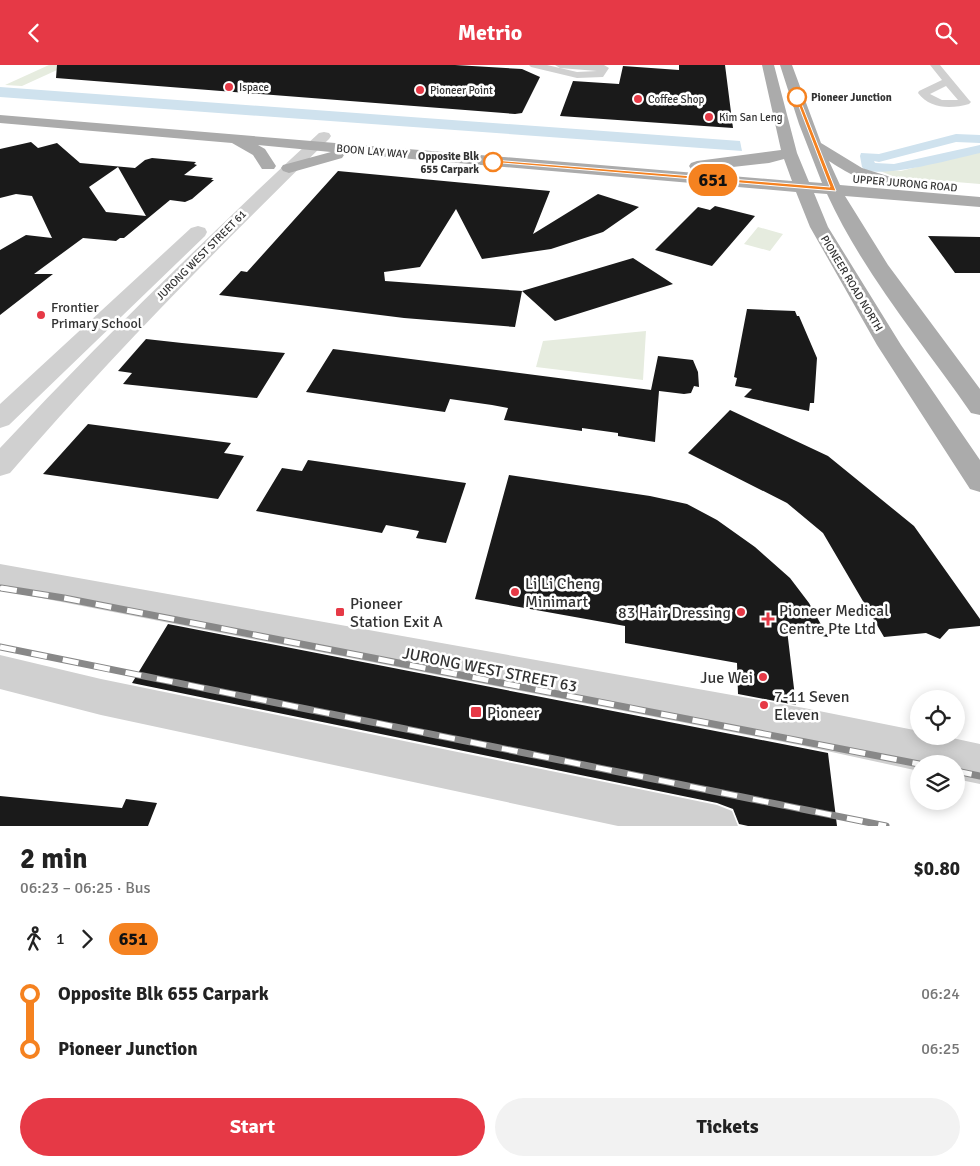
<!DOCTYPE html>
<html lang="en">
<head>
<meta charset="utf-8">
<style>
  :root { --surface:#fff; --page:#f2f2f2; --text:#222; --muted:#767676; --accent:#e63946 }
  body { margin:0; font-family:Signika,sans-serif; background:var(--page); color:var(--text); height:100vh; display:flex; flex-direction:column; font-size:19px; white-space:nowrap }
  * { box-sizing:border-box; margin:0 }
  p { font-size:16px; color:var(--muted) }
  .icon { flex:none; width:28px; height:28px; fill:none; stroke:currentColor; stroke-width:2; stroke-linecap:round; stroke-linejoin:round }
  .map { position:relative; height:761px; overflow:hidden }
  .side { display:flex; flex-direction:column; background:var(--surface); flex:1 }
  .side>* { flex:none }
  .badge { padding:0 10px; border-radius:16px; font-size:18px; line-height:32px }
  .buttons { position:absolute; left:910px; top:625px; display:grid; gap:10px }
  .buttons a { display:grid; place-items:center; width:55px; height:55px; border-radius:50%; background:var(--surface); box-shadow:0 2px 12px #0003; font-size:25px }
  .map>.badge { position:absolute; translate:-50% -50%; box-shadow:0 0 0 2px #fff }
  .legs { display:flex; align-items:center; gap:8px; height:55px; padding:0 20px; font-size:16px }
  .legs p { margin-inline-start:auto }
  .headline { display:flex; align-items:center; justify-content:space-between; height:85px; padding:0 20px }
  h1 { font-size:28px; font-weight:800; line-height:38px }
  .cta { display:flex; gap:10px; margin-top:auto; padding:10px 20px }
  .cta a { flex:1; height:58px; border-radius:30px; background:var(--accent); color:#fff; font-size:20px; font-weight:800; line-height:58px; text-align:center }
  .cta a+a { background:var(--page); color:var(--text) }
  ul { padding:0 20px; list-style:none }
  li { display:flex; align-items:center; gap:18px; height:55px; font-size:19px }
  li i { display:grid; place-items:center; width:8px; height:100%; margin:0 6px; background:currentColor }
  li i::after { content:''; width:12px; height:12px; margin:-6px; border:4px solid; border-radius:50%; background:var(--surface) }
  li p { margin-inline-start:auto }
  li:first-child i { background:linear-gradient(#0000 50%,currentColor 0) }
  li:last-child i { background:linear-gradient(currentColor 50%,#0000 0) }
  header { display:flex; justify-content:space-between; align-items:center; height:65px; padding:0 20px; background:var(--accent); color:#fff; font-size:22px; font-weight:800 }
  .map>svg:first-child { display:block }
</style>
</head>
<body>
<header><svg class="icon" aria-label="back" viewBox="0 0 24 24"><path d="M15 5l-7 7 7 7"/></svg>Metrio<svg class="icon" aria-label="search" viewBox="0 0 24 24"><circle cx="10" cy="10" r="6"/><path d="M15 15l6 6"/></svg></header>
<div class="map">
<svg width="980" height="761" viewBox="0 0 980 761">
  <rect width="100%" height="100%" fill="#fff"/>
  <!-- green -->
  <path fill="#e6ecdf" d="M49 0H68L22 21 5 20Z
    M980 86V119L895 112 870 102 901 106Z
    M758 162 783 169 770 186 744 179Z
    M646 266 643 315 536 302 543 276Z"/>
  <!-- water -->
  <path fill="#cfe2ee" d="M0 22 740 76 742 86 0 32Z"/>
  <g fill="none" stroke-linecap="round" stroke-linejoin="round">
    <!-- canal -->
    <path fill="#cfe2ee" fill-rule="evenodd" d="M956 69 980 70V78L956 77 879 97 874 96 875 98 894 99 980 80V88C960 92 874 117 862 102L860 91 861 88 879 89Z"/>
  </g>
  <!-- building -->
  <path fill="#1a1a1a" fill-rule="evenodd" d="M57 0H455L522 4 540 12 522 48 515 49 56 13Z
    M679 0H725L733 63 560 51 573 16 619 19 623 1 679 5Z
    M31 77 38 83 57 78 80 98 135 103 145 95 152 93 196 97 194 99 197 100 184 110 213 113 211 115H214L192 134 185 137 170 135 124 173H120L116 176 83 173 34 209H53L0 250V185L26 170 52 173 32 131 16 129 0 133V84ZM118 102 146 151 106 147 89 122Z
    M338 106 550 126 533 169 598 129 639 142 603 167 551 184 482 194 456 144 420 202 384 207 385 216 522 226 633 193 673 219 555 256 522 226 515 262 404 253 219 230 241 206 247 207Z
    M715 141 755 151 712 201 655 185 698 142 710 145Z
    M928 171 980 172V208H955Z
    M747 244 795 246 797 251H799L817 293 814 338H810L809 346 744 332 752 324 735 321 737 313 734 312Z
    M146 274 182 278 285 288 257 333 123 319 132 308 118 306Z
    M333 284 659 326 655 377 618 371V368L582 363V366L504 355 508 343 492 340 450 334 445 347 306 327Z
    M658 291 693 295 698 307 699 322 694 321 691 328 684 329 651 325Z
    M730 345 828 391 914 461 980 554V561L949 564 940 574 926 568 884 572 823 468 787 438 688 388Z
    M88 359 231 378 224 388 244 391 218 434 43 409Z
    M308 395 466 418 446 478 416 473 419 466 386 460 382 468 256 446 282 403 302 406Z
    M509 410 650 431 687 439 717 455 755 482 790 513 809 538 828 572 787 565 796 640 738 629 737 598 625 578V561L475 534Z
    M168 559 828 688 837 761H748L739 759 733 744 717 738 132 618Z
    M0 731 122 743 126 734 157 738 148 761H0Z"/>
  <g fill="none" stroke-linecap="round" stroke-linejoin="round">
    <!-- minor -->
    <path fill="#d0d0d0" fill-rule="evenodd" d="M529 0H547L577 7 597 6 560 3 555 0H604L609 3 603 12 577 13 531 2Z
      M930 0H940L969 35 971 37 969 39C951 44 930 44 918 28L919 26 942 15ZM946 21 958 35H942L930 29Z"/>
    <!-- tertiary -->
    <path fill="#d0d0d0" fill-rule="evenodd" d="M324 67 329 68 331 71 329 74C219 182 111 291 10 408L0 411V383C102 274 209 170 319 68Z
      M198 161 205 163 207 167 205 171 9 360 0 363V339L191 163Z
      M0 499 804 643 919 666V671H943L980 679V719L956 714V699H919V706L804 681 0 525Z
      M0 590 101 614 717 740 732 746 738 761H618L101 650 0 624Z"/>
    <!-- primary -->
    <path fill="#ababab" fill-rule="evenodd" d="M762 0H774L797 88 809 117 822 118 799 59 780 0H792L821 78 862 103 894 113 896 117 894 121C876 125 844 106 829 96L840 120 980 132V142L845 131 888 200 980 324V350L971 348C922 277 863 208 827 129L814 128 828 162 901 280 980 395V427L970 424 877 280 810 162 796 127 342 88 344 90 342 93 289 108 283 106 281 103 283 100 331 87 258 80 265 84 276 101 274 104H262L253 90 232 78 0 58V50L792 116 784 94 769 98 697 106 691 104 689 101 691 98 697 96 781 85Z"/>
    <defs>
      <path id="rail-far1" d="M0 523 9 524"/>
      <path id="rail" d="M1 523 64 533 919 699
        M0 582 886 761
        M956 706 980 711"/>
    </defs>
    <!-- rail-far1 casing -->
    <use href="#rail-far1" stroke="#888" stroke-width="5.5"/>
    <!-- rail casing -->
    <use href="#rail" stroke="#888" stroke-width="7"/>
    <!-- rail-far1 -->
    <use href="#rail-far1" stroke="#fff" stroke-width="4" stroke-dasharray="12" stroke-linecap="butt"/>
    <!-- rail -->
    <use href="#rail" stroke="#fff" stroke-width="5" stroke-dasharray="16" stroke-linecap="butt"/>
  </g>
  <!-- line-1 -->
  <path fill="#f58220" stroke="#fff" d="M795 31 799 32 836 126 490 97 493 95 830 122Z"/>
  <!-- markers -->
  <g fill="#e63946" stroke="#fff" stroke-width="2">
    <circle cx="229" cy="22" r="5"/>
    <circle cx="420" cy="25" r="5"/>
    <circle cx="638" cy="34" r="5"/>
    <circle cx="709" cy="52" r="5"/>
    <circle cx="41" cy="250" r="5"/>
    <circle cx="515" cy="527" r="5"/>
    <rect x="335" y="542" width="10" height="10" rx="2.5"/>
    <circle cx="741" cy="547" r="5"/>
    <path d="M765.5 546.5h5v5h5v5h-5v5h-5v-5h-5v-5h5z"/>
    <circle cx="763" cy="612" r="5"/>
    <circle cx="764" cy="640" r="5"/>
    <rect x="470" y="641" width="12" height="12" rx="2.5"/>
  </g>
  <g fill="#fff" stroke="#f58220" stroke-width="2.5">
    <circle cx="797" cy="32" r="9"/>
    <circle cx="493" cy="97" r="9"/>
  </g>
  <g text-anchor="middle" stroke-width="5" stroke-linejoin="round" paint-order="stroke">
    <!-- far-poi labels -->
    <g font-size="11" fill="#333" stroke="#fff" text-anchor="start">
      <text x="239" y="26">Ispace</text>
      <text x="430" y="29">Pioneer Point</text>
      <text x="648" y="38">Coffee Shop</text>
      <text x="719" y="56">Kim San Leng</text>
    </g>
    <!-- far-stop labels -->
    <g font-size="11" font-weight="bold" fill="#333" stroke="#fff" text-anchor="start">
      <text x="811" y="36">Pioneer Junction</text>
      <text x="479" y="95" text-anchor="end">Opposite Blk<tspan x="479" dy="13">655 Carpark</tspan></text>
    </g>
    <!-- far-street labels -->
    <g font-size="11" fill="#333" stroke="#fff">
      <text transform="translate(372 86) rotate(5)" y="4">BOON LAY WAY</text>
      <text transform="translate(905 118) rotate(5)" y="4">UPPER JURONG ROAD</text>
      <text transform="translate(201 190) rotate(-45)" y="4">JURONG WEST STREET 61</text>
      <text transform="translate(852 218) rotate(59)" y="4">PIONEER ROAD NORTH</text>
    </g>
    <!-- poi labels -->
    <g font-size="14" fill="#333" stroke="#fff" text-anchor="start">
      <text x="51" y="247">Frontier<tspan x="51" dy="16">Primary School</tspan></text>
    </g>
    <!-- near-poi labels -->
    <g font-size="16" fill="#333" stroke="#fff" text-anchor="start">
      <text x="525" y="524">Li Li Cheng<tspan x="525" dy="18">Minimart</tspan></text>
      <text x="350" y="544">Pioneer<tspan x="350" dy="18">Station Exit A</tspan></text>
      <text x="779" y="551">Pioneer Medical<tspan x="779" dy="18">Centre Pte Ltd</tspan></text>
      <text x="731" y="553" text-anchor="end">83 Hair Dressing</text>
      <text x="753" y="618" text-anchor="end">Jue Wei</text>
      <text x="774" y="637">7-11 Seven<tspan x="774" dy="18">Eleven</tspan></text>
      <text x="487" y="653">Pioneer</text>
    </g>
    <!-- near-street labels -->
    <g font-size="16" fill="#333" stroke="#fff">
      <text transform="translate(490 604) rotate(11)" y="6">JURONG WEST STREET 63</text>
    </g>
  </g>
</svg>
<div class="buttons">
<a><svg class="icon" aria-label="locate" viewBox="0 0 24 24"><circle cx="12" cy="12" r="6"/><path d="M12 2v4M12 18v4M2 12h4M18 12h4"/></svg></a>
<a><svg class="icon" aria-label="layers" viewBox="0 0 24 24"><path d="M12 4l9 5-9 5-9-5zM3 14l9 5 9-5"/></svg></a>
</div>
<b class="badge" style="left:713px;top:115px;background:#f58220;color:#111">651</b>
</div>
<section class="side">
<div class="headline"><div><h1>2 min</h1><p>06:23 – 06:25 · Bus</p></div><b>$0.80</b></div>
<div class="legs"><svg class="icon" aria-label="walk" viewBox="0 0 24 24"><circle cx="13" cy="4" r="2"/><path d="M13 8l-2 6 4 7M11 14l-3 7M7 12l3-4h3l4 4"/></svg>1<svg class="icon" aria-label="forward" viewBox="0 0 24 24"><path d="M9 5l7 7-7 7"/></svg><b class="badge" style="background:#f58220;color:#111">651</b></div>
<ul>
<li><i style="color:#f58220"></i><b>Opposite Blk 655 Carpark</b><p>06:24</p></li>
<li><i style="color:#f58220"></i><b>Pioneer Junction</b><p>06:25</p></li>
</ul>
<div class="cta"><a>Start</a><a>Tickets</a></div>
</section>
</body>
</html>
